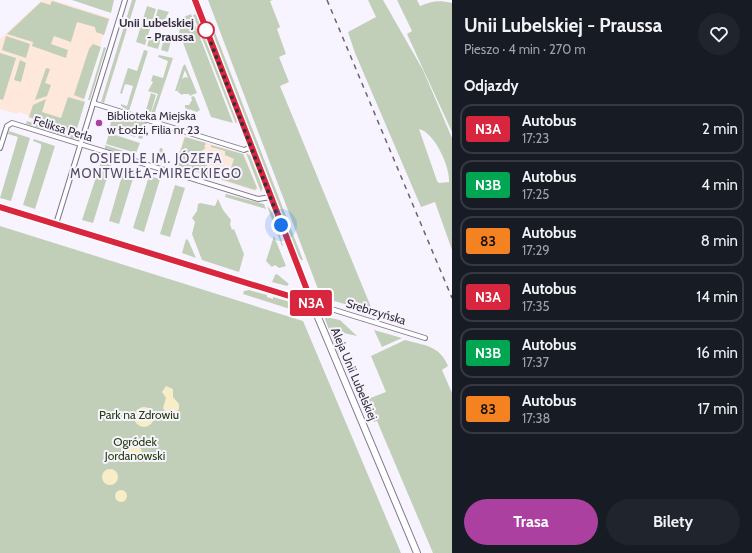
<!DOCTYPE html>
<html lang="pl">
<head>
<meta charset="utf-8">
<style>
  :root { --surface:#171b24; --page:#20242c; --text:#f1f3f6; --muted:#9ea1a6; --line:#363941; --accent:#ac40a1 }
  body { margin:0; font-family:Cabin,sans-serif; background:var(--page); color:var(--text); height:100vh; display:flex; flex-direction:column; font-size:15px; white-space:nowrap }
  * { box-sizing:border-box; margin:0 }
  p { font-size:13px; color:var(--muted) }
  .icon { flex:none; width:22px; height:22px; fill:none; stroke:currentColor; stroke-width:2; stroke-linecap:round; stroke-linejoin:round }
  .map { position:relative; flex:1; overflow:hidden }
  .details { display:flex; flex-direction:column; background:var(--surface); width:300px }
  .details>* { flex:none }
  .badge { padding:0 8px; border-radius:3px; font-size:14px; line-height:26px }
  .you { position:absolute; width:20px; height:20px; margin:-10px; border:3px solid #fff; border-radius:50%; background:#1a73e8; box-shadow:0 0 0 6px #1a73e833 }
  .map>.badge { position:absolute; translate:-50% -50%; box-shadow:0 0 0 2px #fff }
  h2 { padding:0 12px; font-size:15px; line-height:36px }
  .round { display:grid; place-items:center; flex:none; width:42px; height:42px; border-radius:21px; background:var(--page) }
  .headline { display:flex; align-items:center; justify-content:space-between; height:68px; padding:0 12px }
  h1 { font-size:19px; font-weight:700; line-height:30px }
  .button { display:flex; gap:8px; margin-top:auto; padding:8px 12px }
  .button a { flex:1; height:46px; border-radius:24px; background:var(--accent); color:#fff; font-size:16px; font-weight:700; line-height:46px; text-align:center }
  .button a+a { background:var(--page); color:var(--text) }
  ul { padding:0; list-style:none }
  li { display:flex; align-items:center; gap:12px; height:50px; margin:0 8px 6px; padding:0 4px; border:2px solid var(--line); border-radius:12px }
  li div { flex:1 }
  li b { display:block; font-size:15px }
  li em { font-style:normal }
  li .badge { min-width:44px; font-weight:700; text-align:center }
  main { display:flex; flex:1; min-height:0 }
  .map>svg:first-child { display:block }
</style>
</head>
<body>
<main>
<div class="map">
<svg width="452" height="553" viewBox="0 0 452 553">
  <rect width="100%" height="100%" fill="#f8f4ff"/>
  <!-- education -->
  <path fill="#fee7db" d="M42 0H53L110 18 104 36H103L75 132 28 118V115L18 112 17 114 0 109V39Z
    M184 136 244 154 258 189 255 191 175 166Z"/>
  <!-- green -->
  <path fill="#c1cfb8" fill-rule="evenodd" d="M72 0H114L111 13Z
    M132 0H136L104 103 101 102Z
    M208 0H273L270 1 280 27 277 29 286 54 279 57 289 82 280 86 371 307V312L321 297Z
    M368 0H383L423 70 452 138V250L435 202 421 207 355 53 348 32 376 17ZM419 129C434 132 450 166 449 182L439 183 437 181Z
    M397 0H417L420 6C432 1 439 0 452 3V132L407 34 412 31Z
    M52 1 109 19 104 35 96 32 95 27 77 22 71 42 54 36 51 44 68 50 66 58 32 46 33 42 7 34 41 2 50 5Z
    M147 6 156 9 145 45 136 42Z
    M158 9 169 12 164 21 155 19Z
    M191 14 233 123 211 117 179 32 184 17Z
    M196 14 237 120 236 124 193 15Z
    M211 22 303 260H301L296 252 213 39 212 30 213 29 209 23Z
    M165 35 172 37 168 52 161 50Z
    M6 36 30 44 26 58 2 50Z
    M150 36 161 39 158 49 147 46Z
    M93 44 101 47 84 99 74 95 89 49Z
    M104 47 106 48 90 100H88Z
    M144 50 148 51 129 111 121 106V104L127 106 133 86 125 84 122 94 120 93 128 68 137 71Z
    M0 53 16 58 3 100 0 99Z
    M159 55 173 58 153 118 143 115 144 112 151 113 158 94 148 91 153 82 151 81 153 75 163 78 168 61 158 57Z
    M20 60 26 63 21 82 14 80Z
    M185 64 197 93 194 94 185 70 178 91H175L183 66Z
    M46 68 50 69 45 83 51 85 47 96 35 100Z
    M185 77 188 78 194 94 190 96 189 94H183L182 95 178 92 182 79Z
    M151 93 156 95 151 112 146 110Z
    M194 96 200 110 197 112 185 108V105H189L192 100 191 97Z
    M68 97 85 102 76 132 73 133 27 119 75 132 29 117 33 105 46 99 42 112 61 118Z
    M114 112 147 122 142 139 138 138 139 135 136 134 135 137 109 129Z
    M27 121 75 136 74 139 26 124Z
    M9 131 30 138 11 201 0 198 18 137 8 134Z
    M109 133 140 143 136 153 106 144Z
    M185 137 206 143 204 147 206 148 201 151 203 154 210 152 206 168 229 174 234 159 225 155V151L211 147V145L243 154 257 188 255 190 176 165Z
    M34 139 55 146 35 209 23 205 41 148V144L33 141Z
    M105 145 136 155 135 157H132L105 149Z
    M160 148H162L169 165 157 161Z
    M246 153 251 156 263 187 261 192Z
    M101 162 111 165 93 223 82 220Z
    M124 169 135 172 119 224 109 221Z
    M149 176 160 179 144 232 133 228Z
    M175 185 185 188 170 237 160 234Z
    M226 194 264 204 266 209 225 197Z
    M218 199 223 210 231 220 230 224 232 230 234 229 244 254 239 272 202 260 192 234 195 222 192 218 197 211 198 204 200 203 215 206Z
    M267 206 273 212 283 246H282Z
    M0 226 303 321 401 553H0Z
    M274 236 286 266 279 268 275 265 272 267 266 261Z
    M186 239 188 240 196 258 182 253Z
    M277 274 289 284 287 286 272 282 275 275Z
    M249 290 267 295V297L273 299V297L290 302V309L243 294 244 291Z
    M293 301 306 306 313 316C304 317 294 311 293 301Z
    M325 317 340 320 357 336 339 332 336 333 341 348 339 355 325 319Z
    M374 330 402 338 382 347Z
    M405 340C426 346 439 345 448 366L442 370 452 393V553H433L377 421 374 422 365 400 386 392 371 356Z"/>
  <!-- sand -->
  <path fill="#f7edc7" d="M166 386 173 389V397L179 404V409L174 414 166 413 163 408 166 398 162 392Z
    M134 417a10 10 0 1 1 20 0a10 10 0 1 1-20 0Z
    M124 453a9 9 0 1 1 18 0a9 9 0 1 1-18 0Z
    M102 477a8 8 0 1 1 16 0a8 8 0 1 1-16 0Z
    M115 496a6 6 0 1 1 12 0a6 6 0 1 1-12 0Z"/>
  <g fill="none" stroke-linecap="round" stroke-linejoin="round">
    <defs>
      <path id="street" d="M93 103 244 150 252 147
        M0 148 7 126 12 123 258 199 271 197
        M56 224 125 0
        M312 303 425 338"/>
      <path id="secondary" d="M195 0 312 303 417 553
        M0 207 312 303"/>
    </defs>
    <!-- street casing -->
    <use href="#street" stroke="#80778e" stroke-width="6"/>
    <!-- secondary casing -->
    <use href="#secondary" stroke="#80778e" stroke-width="8"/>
    <!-- street -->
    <use href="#street" stroke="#fff" stroke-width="4"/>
    <!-- secondary -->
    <use href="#secondary" stroke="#fff" stroke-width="6"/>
    <!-- rail -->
    <path stroke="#69646e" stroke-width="1.5" stroke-dasharray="5 5" stroke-linecap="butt" d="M327 0 452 298"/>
  </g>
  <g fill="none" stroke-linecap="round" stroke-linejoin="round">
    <defs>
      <path id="line" d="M0 207 312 303 195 0"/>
    </defs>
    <!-- line casing -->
    <use href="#line" stroke="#fff" stroke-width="9"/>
    <!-- line -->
    <use href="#line" stroke="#d7263d" stroke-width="6"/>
    <!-- walk -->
    <path stroke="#35303a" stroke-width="4" stroke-dasharray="0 7.2" d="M206 30 281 225"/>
  </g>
  <!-- markers -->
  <circle fill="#fff" stroke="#d7263d" stroke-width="2" cx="206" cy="30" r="8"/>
  <circle fill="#ac40a1" stroke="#f8f4ff" stroke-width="1.5" cx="99" cy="123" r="4"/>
  <g text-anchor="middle" stroke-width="4" stroke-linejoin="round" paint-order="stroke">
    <!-- stop labels -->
    <g font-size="12" font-weight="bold" fill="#35303a" stroke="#f8f4ff" text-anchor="end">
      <text x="194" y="27">Unii Lubelskiej<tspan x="194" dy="14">- Praussa</tspan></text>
    </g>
    <!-- poi labels -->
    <g font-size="12" fill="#35303a" stroke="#f8f4ff" text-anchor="start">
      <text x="107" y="120">Biblioteka Miejska<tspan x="107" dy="14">w Łodzi, Filia nr 23</tspan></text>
    </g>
    <!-- street labels -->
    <g font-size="12" fill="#35303a" stroke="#f8f4ff">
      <text transform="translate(63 129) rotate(17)" y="4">Feliksa Perla</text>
      <text transform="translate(376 312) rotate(17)" y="4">Srebrzyńska</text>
      <text transform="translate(354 374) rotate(67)" y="4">Aleja Unii Lubelskiej</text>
    </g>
    <!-- park labels -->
    <g font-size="12" fill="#263f0f" stroke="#f8f4ff">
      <text x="139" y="419">Park na Zdrowiu</text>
      <text x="135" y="446">Ogródek<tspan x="135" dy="14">Jordanowski</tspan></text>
    </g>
    <!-- neighbourhood labels -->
    <g font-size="13" letter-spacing="1" fill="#544b61" stroke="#f8f4ff">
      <text x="156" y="163">OSIEDLE IM. JÓZEFA<tspan x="156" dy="15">MONTWIŁŁA-MIRECKIEGO</tspan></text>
    </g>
  </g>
</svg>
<div class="you" style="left:281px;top:225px"></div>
<b class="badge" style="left:311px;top:303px;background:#d7263d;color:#fff">N3A</b>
</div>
<section class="details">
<div class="headline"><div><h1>Unii Lubelskiej - Praussa</h1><p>Pieszo · 4 min · 270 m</p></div><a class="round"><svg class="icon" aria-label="heart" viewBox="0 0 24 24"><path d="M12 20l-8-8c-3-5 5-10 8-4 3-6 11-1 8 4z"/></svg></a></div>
<h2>Odjazdy</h2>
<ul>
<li><span class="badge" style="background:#d7263d;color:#fff">N3A</span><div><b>Autobus</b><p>17:23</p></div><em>2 min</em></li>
<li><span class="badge" style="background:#00a651;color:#fff">N3B</span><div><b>Autobus</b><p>17:25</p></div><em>4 min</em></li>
<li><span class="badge" style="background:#f58220;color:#111">83</span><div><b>Autobus</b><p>17:29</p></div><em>8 min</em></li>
<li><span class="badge" style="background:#d7263d;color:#fff">N3A</span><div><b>Autobus</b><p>17:35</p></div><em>14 min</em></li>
<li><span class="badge" style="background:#00a651;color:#fff">N3B</span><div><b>Autobus</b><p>17:37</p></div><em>16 min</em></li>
<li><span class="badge" style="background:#f58220;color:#111">83</span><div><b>Autobus</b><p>17:38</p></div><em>17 min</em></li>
</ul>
<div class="button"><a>Trasa</a><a>Bilety</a></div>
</section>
</main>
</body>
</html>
